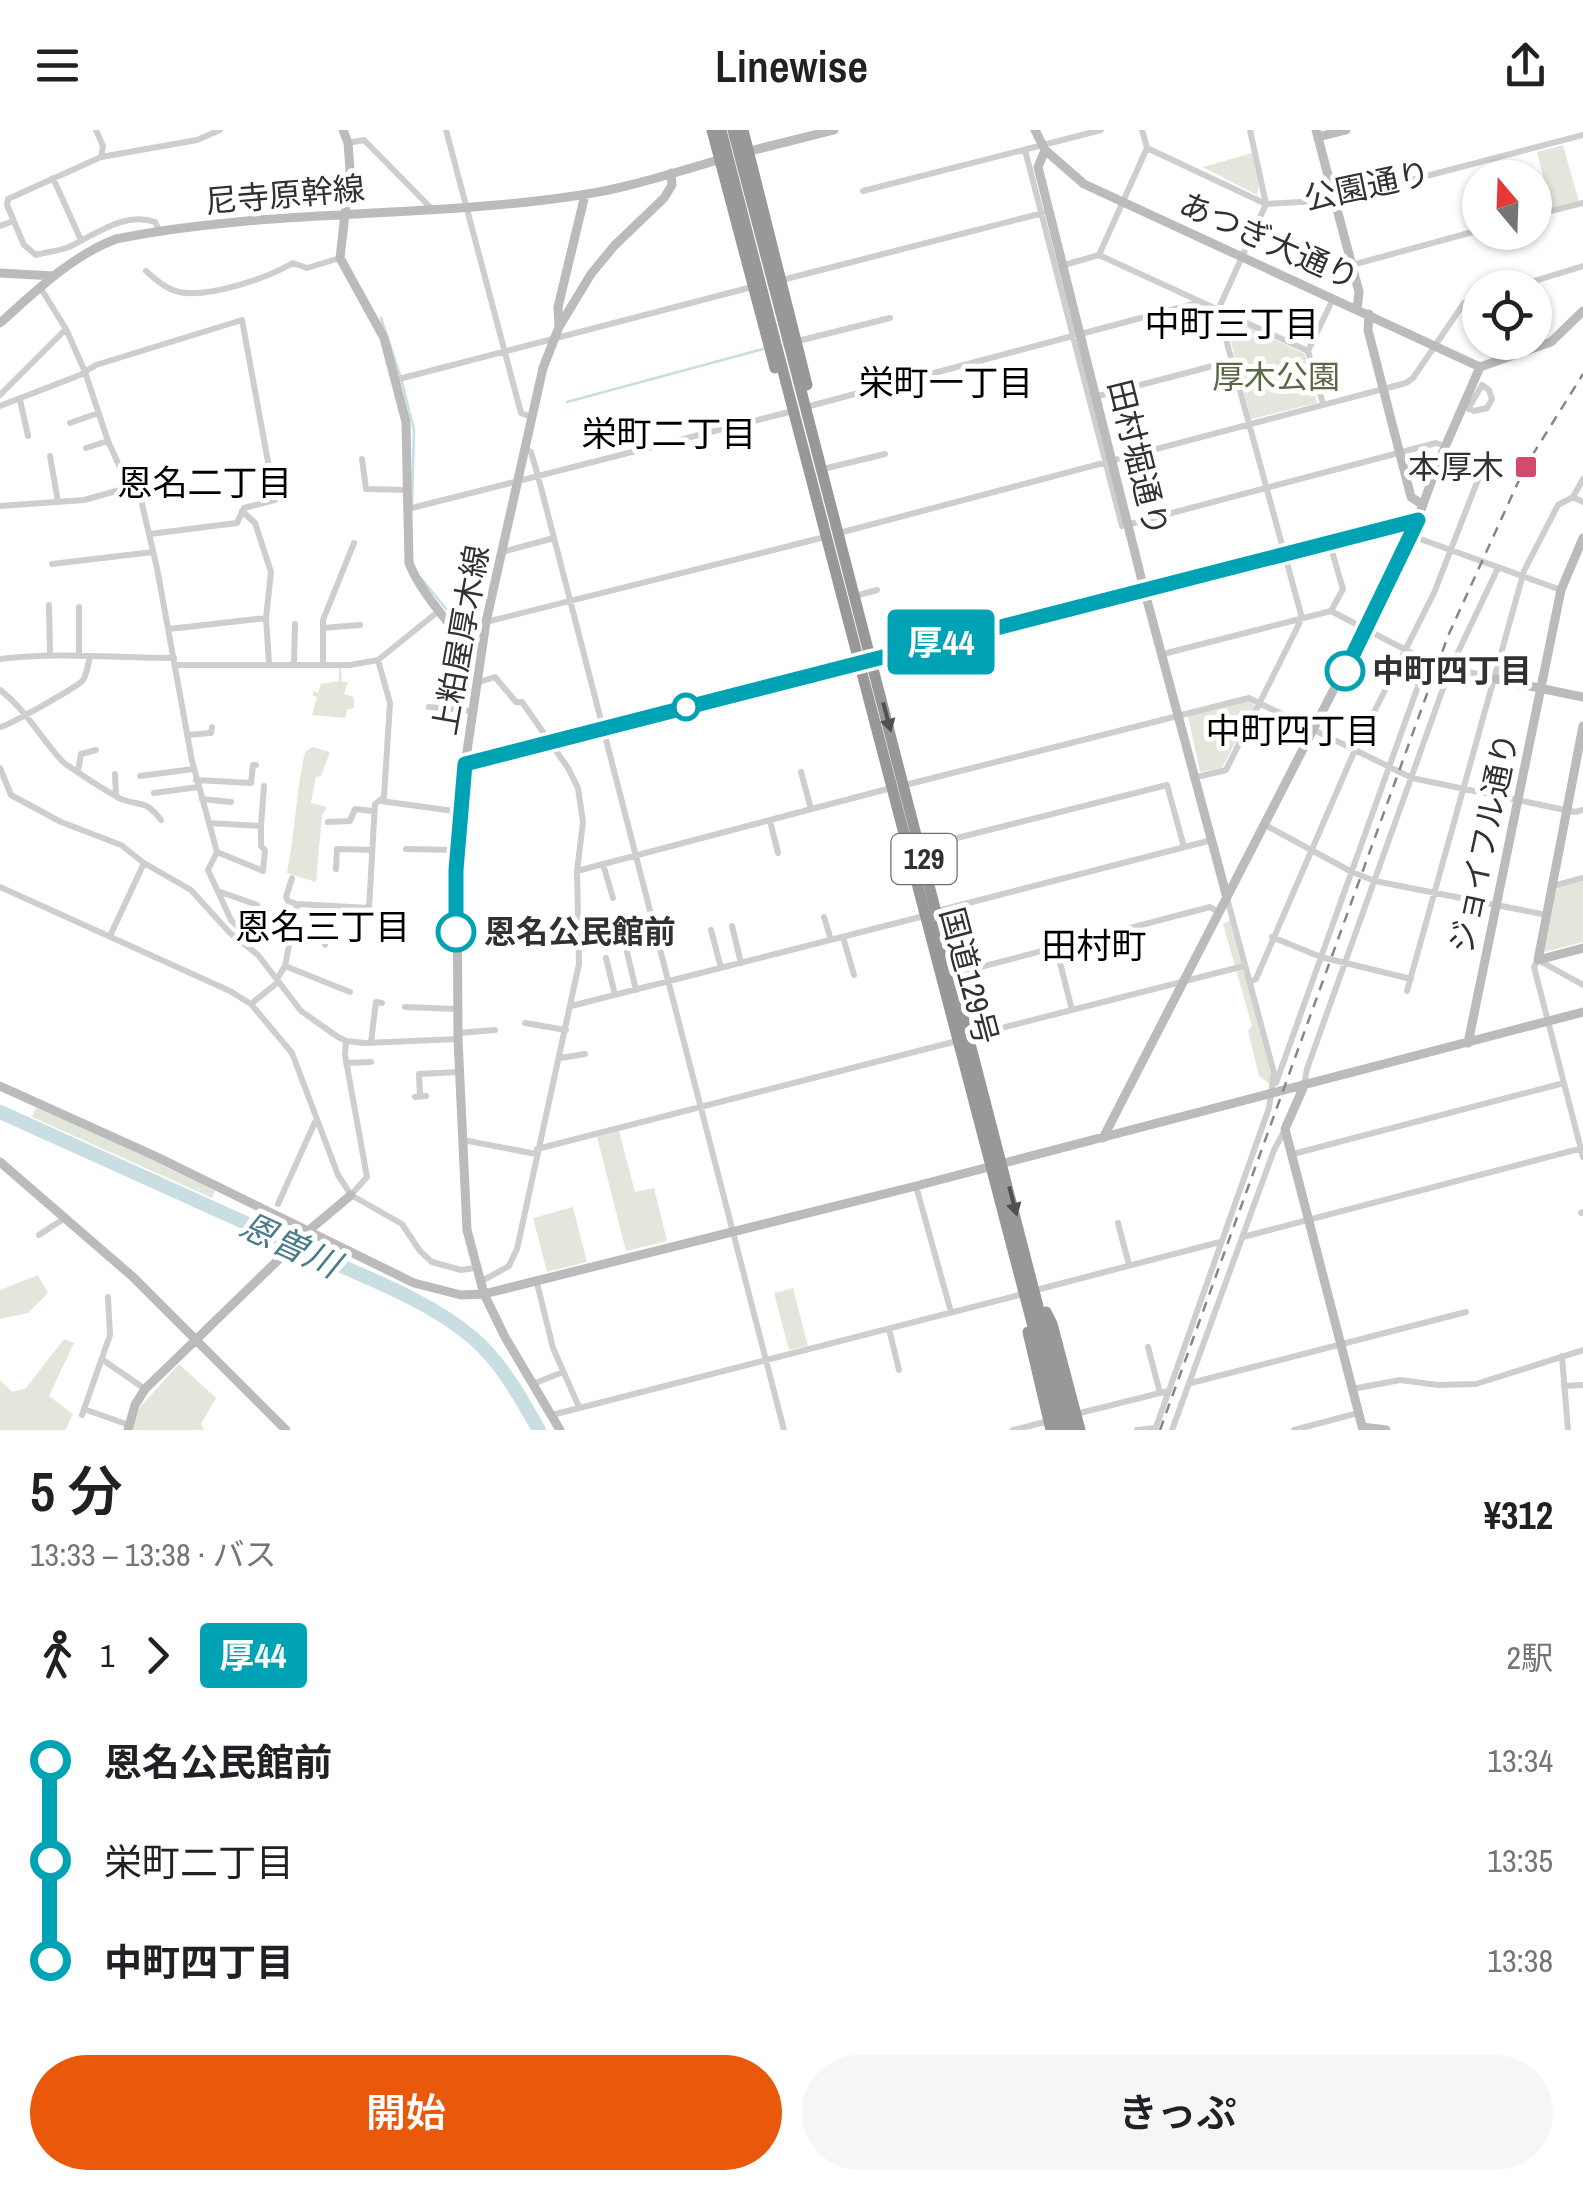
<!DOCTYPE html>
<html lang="ja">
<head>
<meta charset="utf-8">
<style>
  :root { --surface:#fff; --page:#f6f6f6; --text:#202124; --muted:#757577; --accent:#ea580c }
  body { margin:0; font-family:"Archivo Narrow","Noto Sans JP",sans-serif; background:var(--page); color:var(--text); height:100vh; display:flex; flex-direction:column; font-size:38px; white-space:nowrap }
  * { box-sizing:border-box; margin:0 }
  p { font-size:32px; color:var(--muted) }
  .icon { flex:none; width:55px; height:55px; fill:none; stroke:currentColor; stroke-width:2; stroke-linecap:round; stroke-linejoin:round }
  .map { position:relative; height:1300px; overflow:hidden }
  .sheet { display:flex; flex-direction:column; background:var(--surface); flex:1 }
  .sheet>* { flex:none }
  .badge { padding:0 20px; border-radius:8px; font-size:35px; line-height:65px }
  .needle { width:65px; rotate:341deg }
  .fabs { position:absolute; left:1462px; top:30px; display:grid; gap:20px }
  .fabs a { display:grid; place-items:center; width:90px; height:90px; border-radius:50%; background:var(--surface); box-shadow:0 2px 8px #0004; font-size:50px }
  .map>.badge { position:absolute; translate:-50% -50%; box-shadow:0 0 0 5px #fff }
  .legs { display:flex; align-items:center; gap:15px; height:110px; padding:0 30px; font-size:32px }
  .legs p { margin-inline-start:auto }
  .headline { display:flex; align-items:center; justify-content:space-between; height:170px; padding:0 30px }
  h1 { font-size:55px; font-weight:600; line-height:75px }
  .action { display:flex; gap:20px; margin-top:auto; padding:20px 30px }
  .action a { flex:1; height:115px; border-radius:60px; background:var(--accent); color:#fff; font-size:40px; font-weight:600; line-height:115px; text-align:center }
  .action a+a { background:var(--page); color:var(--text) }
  ul { padding:0 30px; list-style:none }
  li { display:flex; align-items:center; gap:35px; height:100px; font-size:38px }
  li i { display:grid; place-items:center; width:15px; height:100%; margin:0 12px; background:currentColor }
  li i::after { content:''; width:25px; height:25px; margin:-12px; border:8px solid; border-radius:50%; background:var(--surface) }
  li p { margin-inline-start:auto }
  li:first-child i { background:linear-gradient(#0000 50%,currentColor 0) }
  li:last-child i { background:linear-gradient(currentColor 50%,#0000 0) }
  header { display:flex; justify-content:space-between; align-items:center; height:130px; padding:0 30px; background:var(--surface); font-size:45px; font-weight:600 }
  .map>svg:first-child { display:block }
</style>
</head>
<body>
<header><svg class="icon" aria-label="menu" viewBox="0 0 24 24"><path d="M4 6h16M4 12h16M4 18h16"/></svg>Linewise<svg class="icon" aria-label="share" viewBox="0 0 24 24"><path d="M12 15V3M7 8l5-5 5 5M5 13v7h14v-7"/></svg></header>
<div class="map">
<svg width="1583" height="1300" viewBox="0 0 1583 1300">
  <rect width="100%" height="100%" fill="#fff"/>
  <!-- green -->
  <path fill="#e3e7db" d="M1563 15 1579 72 1551 79 1537 22Z
    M1252 23 1259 56 1257 65 1203 37Z
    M1227 187 1305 224 1317 273 1251 289 1225 189Z
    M339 538H341L342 552H348L344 564 354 567V578L347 580 345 588 312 585 317 567 313 566V561L318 563 321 554 339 551Z
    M1248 570 1255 575 1222 638 1200 642 1188 586Z
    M312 617 330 622 321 646 316 647 311 673 327 677 322 686 316 752 287 743C295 702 296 662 305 622Z
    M1583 751V812L1544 822 1556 759Z
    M1230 790 1272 947 1270 954 1259 946 1248 901 1252 896 1223 794Z
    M36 977 184 1043 215 1061 212 1068 32 987Z
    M619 1001 635 1062 654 1058 667 1111 626 1121 597 1007Z
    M573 1077 587 1132 547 1142 533 1088Z
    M38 1145 48 1163 28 1183 0 1189V1160Z
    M793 1158 808 1216 789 1220 774 1163Z
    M64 1209 74 1213 49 1266 73 1284 65 1300H0V1250L12 1262 26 1258Z
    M179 1234 216 1268 201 1294 204 1300H130L140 1277Z"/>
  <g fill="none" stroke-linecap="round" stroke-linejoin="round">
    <!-- stream -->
    <path stroke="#c8dee3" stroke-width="2.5" d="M381 188 400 245
      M402 252 414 300 412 374
      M567 272 763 219
      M421 448 463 500"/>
    <!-- river -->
    <path stroke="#c8dee3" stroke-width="14" d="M0 982C104 1029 208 1075 312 1123 366 1148 427 1169 473 1208 501 1232 521 1268 539 1300"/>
    <!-- street -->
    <path stroke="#cecece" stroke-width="6" d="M96 0 103 16 101 27 8 69 7 75 24 115 36 125C47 122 58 121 69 117 95 105 124 81 155 92L160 102
      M446 0 521 283 531 287
      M348 13 364 10 432 79
      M1147 18 1266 74 1335 70 1583 5
      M1025 20 1122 396
      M101 27 197 10 220 0
      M53 48 81 110
      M863 61 1101 0
      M1535 85 1583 73
      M0 96 13 91
      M1099 125 1308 221
      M1064 135 1099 125 1147 18 1142 0
      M1352 135 1480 100
      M146 141C156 150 166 159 179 162 210 168 267 148 293 133L307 138 340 128
      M782 150 1043 83
      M40 157 66 199 85 242 108 311 122 342 141 370 157 438 192 631 217 722 208 740 231 790 247 806 251 819
      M1511 158 1583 136
      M798 211 890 188
      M395 250 752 157
      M0 265 66 199
      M1098 266 1232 231
      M20 270 28 306
      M1323 274 1308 221 1333 169
      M0 276 80 245 96 235 242 190 275 370 244 378 237 393 150 404
      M1462 276 1474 281 1487 278 1492 269 1489 260 1482 255 1471 274 1464 273
      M806 277 1201 172
      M70 293 98 283
      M86 318 108 311
      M524 318 531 322 538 346 784 1300
      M50 326 58 372
      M362 329 366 359 407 360
      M823 339 885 324
      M1583 349 1573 367 1583 372
      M0 376 84 370 131 357
      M408 379 793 281
      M242 381 255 393 271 442 266 488 269 533
      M1130 394 1436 313 1446 316
      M839 403 1406 253 1413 248 1464 173 1480 166
      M1412 406 1561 460
      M1329 411 1343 459 1331 481
      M502 422 554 408
      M52 434 153 422
      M855 466 877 460
      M49 475 50 523
      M486 492 825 407
      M323 498 360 495
      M169 499 266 488
      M1163 524 1331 481 1427 531 1496 549
      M79 526V477
      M0 529C58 522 116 528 174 528
      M294 534 295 494
      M323 534V490L354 413
      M176 535H350L378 530 440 480
      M476 553 495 547 516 572H522L568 638 578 658 583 692 577 741 579 834 517 1119 509 1136 480 1152
      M0 560C26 580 40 607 62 631 67 636 114 666 121 669 142 677 145 669 161 690
      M429 577 472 581
      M0 597C8 596 79 556 83 550 87 544 88 534 90 527
      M187 605 211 603 212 597
      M0 638 11 665 61 692 121 715 144 733 191 760 230 803 258 825 301 881 338 907 346 911 365 913 458 909
      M78 641 81 624 96 620
      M801 642 811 679
      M115 644 116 665
      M140 646 193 639
      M1197 647 1226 640 1302 488 1218 180 1266 74 1250 0
      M196 650 251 653 253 635H256
      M905 655 1249 568 1412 648 1575 682 1583 680
      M154 663 198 657
      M202 669 231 672
      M381 671 461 682
      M770 691 778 723
      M328 692 350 691 355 679 373 681
      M209 693 261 696 264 656
      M1265 695 1352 742 1375 751 1547 785
      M921 717 1167 655 1184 717
      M406 719 457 720
      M217 722 263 741 265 720 261 716V696
      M603 734 613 768
      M336 739 337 719 372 720
      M577 741 891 658
      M292 748 286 767 288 771 297 774
      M1553 756 1583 748
      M0 757 230 861 251 874 292 923 338 1045 351 1065 402 1094 420 1121 432 1132 461 1140 475 1138
      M218 761 257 775 259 779 247 806
      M937 781 1212 710
      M824 787 831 810
      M732 796 741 833
      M711 800 721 838
      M110 806 144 733
      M843 807 854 845
      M1272 807 1321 827 1411 849
      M325 815 331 777
      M1056 817 1072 880
      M627 822 636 860
      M606 828 615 865
      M285 836 350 862
      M954 844 1210 777 1218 782
      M277 849 285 836 297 774 369 778 375 674 384 667 390 573 378 530
      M1249 852 1256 849 1354 622 1434 463 1479 347 1439 331
      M1583 855 1538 830 1534 837 1583 1027
      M1407 861 1524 441 1558 375 1573 367
      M251 874 278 852
      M571 876 924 786
      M405 877 458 879
      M525 893 566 900
      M458 903 495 900
      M970 906 1244 836
      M346 911 345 925 367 1047 351 1065
      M371 912 376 872 382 873
      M560 928 585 924
      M346 933 371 932
      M1276 953 1427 531
      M1304 956 1307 939 1450 539 1498 438
      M420 966 419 944 460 942
      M415 967 426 966
      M463 1010 536 1024
      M537 1019 957 911
      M1293 1024 1564 953
      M916 1056 951 1182
      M278 1074 315 992
      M1581 1083 1583 1082
      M1118 1093 1129 1135
      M39 1105 65 1088
      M1243 1107 1583 1018
      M537 1153 553 1218 579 1277
      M1036 1160 1220 1112
      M889 1199 899 1240
      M1148 1217 1160 1263
      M1562 1226 1568 1300
      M103 1230 145 1259
      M1191 1253 1466 1182
      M533 1254 563 1242
      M1564 1256 1583 1255
      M1352 1259 1400 1250 1438 1255 1476 1254 1583 1220
      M84 1279 129 1295
      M1076 1284 1168 1261
      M82 1285 110 1205 108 1167
      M552 1285 1023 1164
      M1013 1300 1049 1291
      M1137 1300 1155 1298
      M1155 1300 1269 978 1274 943 1227 768
      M1172 1300 1274 1020 1285 1000
      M1294 1300 1358 1283"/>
    <!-- secondary -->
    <path stroke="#bbb" stroke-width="9" d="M343 0 348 13 350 40 340 128 384 208 406 292 409 433C419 458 457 510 481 521
      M1035 0 1045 20 1084 54 1480 237
      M1316 0 1359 162 1357 179
      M1318 7 1346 0
      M1045 20 1038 37 1144 459 1226 764
      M746 22 834 0
      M0 143 54 146
      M1369 184 1368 200 1411 367 1423 375
      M0 193C35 162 71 126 116 109 269 78 427 89 581 65 628 58 676 42 722 29
      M559 197 558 177 585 65
      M1496 549 1583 567
      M1583 596 1538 830 1583 818
      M465 635 1418 390
      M1468 913 1561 460 1583 408
      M0 956 155 1026 414 1153 461 1165 484 1164 916 1056 1583 882
      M1304 956 1285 999 1363 1300
      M1103 1008 1408 415 1439 331 1480 237 1551 212 1583 181
      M0 1032 133 1147 286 1300
      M1362 1297 1386 1300
      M128 1300 135 1275 145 1259 307 1102 351 1065
      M560 1300 505 1207 484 1164 467 1100 458 909 457 720 465 635 486 492 543 238 559 197 591 144 614 116 664 68 672 55 671 43"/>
    <!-- highway -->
    <path stroke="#989898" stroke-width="11" d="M712 0 775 238
      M743 0 807 255
      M789 214 1070 1300
      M777 218 1060 1300
      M1046 1182 1052 1194 1080 1300
      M1028 1202 1051 1300"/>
    <!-- rail -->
    <path stroke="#868686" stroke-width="2.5" stroke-dasharray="10 8" stroke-linecap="butt" d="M1160 1300 1448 506 1525 337 1583 244"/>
    <!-- highway-bridge -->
    <path stroke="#989898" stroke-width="11" d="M721 0 777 218
      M733 0 789 214"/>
  </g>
  <!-- one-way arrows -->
  <defs><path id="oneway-solid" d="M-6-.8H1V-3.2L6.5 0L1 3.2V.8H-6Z" transform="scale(2.5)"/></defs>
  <g fill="#505050">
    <use href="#oneway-solid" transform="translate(887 587) rotate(75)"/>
    <use href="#oneway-solid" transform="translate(1013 1071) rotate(75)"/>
  </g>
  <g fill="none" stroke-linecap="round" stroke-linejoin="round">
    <defs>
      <path id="line-1" d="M456 802V740L465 634 1418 390 1345 541"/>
    </defs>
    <!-- line-1 casing -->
    <use href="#line-1" stroke="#fff" stroke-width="22"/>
    <!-- line-1 -->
    <use href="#line-1" stroke="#00a3b4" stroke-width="15"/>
  </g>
  <!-- markers -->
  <rect fill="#d04b6c" stroke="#fff" stroke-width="4" x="1514" y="325" width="24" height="24" rx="5"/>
  <g fill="#fff" stroke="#00a3b4" stroke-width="5">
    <circle cx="1345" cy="541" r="18"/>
    <circle cx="686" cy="577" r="12"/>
    <circle cx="456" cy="802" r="18"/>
  </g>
  <g text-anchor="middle" stroke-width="10" stroke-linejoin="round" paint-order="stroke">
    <!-- shield labels -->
    <rect fill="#fff" stroke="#6f6f6f" stroke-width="2.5" x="891.5" y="704" width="65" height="50" rx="8"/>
    <g font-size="30" font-weight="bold" fill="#313131">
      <text x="924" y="739">129</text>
    </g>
    <!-- street labels -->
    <g font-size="32" fill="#313131" stroke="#fff">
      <text transform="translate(1367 56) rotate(-12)" y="11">公園通り</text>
      <text transform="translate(285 65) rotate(-5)" y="11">尼寺原幹線</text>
      <text transform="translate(1269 111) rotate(24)" y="11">あつぎ大通り</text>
      <text transform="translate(1138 328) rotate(76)" y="11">田村堀通り</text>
      <text transform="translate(461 510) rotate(-80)" y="11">上粕屋厚木線</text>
      <text transform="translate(1484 713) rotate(-78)" y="11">ジョイフル通り</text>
      <text transform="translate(969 846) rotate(75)" y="11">国道129号</text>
    </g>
    <!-- park labels -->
    <g font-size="32" fill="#5b6843" stroke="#fff">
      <text x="1276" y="258">厚木公園</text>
    </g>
    <!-- poi labels -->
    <g font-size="32" fill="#313131" stroke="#fff" text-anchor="end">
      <text x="1504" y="348">本厚木</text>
    </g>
    <!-- stop labels -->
    <g font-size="32" font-weight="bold" fill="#313131" stroke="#fff" text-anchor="start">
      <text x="1372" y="552">中町四丁目</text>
      <text x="484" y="813">恩名公民館前</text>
    </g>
    <!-- neighbourhood labels -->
    <g font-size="35" fill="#000" stroke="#fff">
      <text x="1232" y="206">中町三丁目</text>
      <text x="946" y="265">栄町一丁目</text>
      <text x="669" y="316">栄町二丁目</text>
      <text x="205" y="365">恩名二丁目</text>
      <text x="1293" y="613">中町四丁目</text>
      <text x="323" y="809">恩名三丁目</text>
      <text x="1094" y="828">田村町</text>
    </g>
    <!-- water labels -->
    <g font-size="35" font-style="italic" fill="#497c8a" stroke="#fff">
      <text transform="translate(290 1115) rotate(25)" y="12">恩曽川</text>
    </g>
  </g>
</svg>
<div class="fabs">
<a><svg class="needle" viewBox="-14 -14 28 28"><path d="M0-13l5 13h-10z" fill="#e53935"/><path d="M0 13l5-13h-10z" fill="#757577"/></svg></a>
<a><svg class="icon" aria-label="locate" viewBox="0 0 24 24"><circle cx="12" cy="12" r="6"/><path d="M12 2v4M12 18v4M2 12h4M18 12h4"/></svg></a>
</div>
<b class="badge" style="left:941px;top:512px;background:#00a3b4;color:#fff">厚44</b>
</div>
<section class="sheet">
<div class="headline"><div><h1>5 分</h1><p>13:33 – 13:38 · バス</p></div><b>¥312</b></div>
<div class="legs"><svg class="icon" aria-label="walk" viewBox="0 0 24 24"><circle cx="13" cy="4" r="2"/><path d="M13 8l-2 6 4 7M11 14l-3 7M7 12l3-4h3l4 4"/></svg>1<svg class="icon" aria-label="forward" viewBox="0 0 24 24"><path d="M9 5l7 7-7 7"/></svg><b class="badge" style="background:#00a3b4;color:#fff">厚44</b><p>2駅</p></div>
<ul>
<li><i style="color:#00a3b4"></i><b>恩名公民館前</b><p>13:34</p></li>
<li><i style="color:#00a3b4"></i><span>栄町二丁目</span><p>13:35</p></li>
<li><i style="color:#00a3b4"></i><b>中町四丁目</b><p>13:38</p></li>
</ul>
<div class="action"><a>開始</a><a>きっぷ</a></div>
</section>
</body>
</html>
